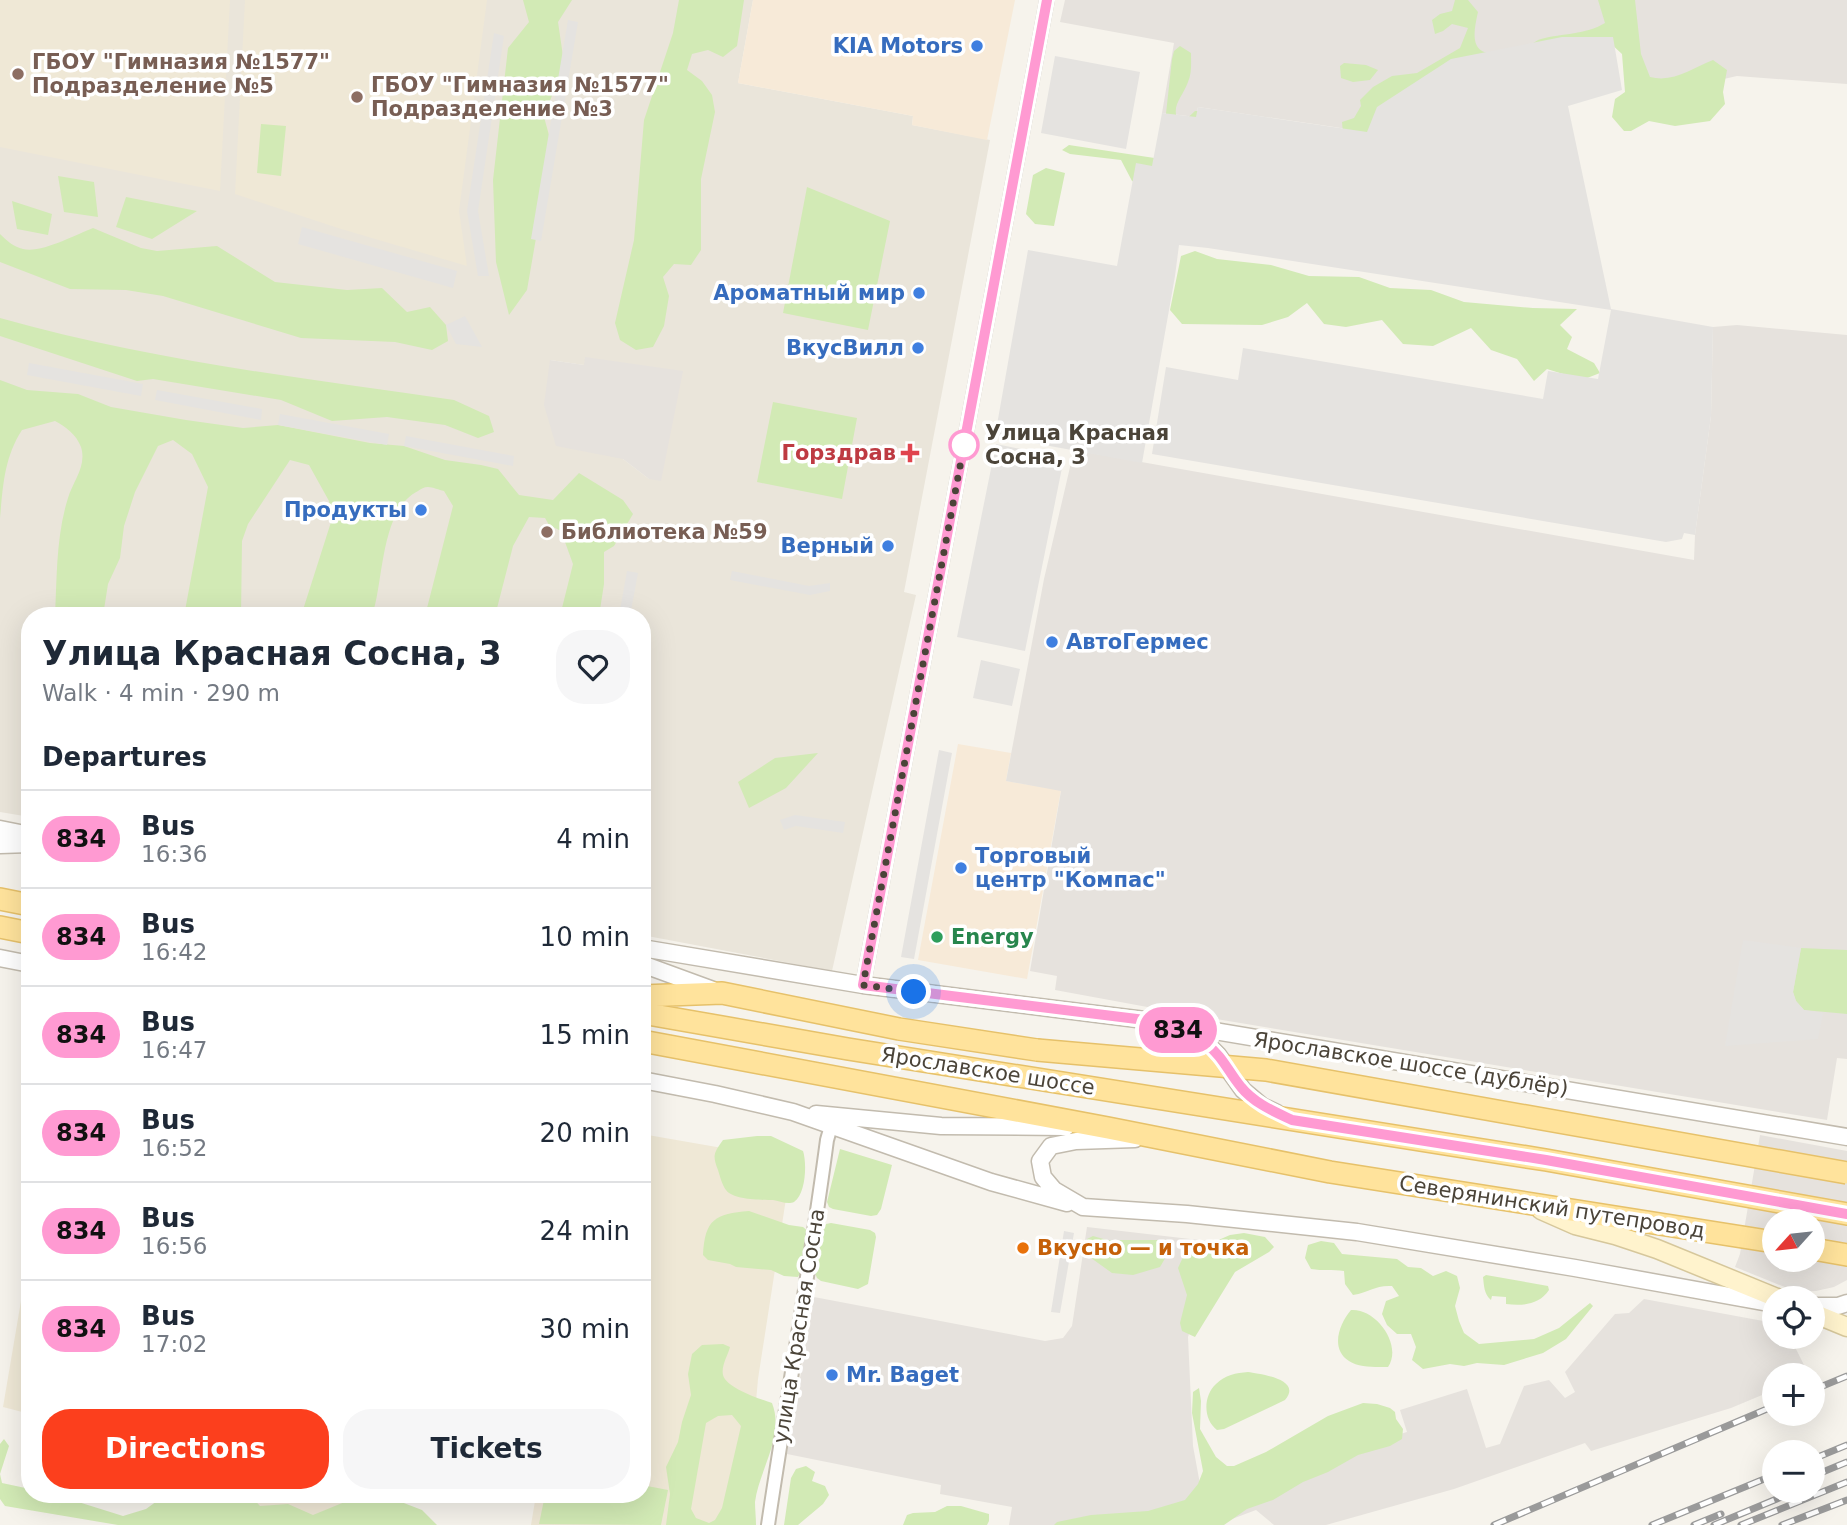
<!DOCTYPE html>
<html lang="en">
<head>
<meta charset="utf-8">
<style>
  :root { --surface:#fff; --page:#f6f6f7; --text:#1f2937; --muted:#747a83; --line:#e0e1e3; --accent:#fc3f1d }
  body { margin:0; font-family:"DejaVu Sans",sans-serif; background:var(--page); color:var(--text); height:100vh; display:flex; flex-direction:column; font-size:26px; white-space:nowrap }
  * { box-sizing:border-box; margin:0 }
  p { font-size:23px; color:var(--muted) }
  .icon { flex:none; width:38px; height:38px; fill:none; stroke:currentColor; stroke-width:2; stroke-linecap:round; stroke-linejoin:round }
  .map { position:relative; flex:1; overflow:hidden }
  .details { position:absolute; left:21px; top:607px; width:630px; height:896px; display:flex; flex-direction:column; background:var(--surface); border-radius:28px; box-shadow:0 7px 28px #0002 }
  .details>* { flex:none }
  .badge { padding:0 14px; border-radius:23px; font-size:24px; line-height:46px }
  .needle { width:46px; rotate:243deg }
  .fabs { position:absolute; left:1762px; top:1209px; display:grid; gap:14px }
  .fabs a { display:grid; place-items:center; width:63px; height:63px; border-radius:50%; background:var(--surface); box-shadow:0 7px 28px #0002; font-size:35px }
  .you { position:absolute; width:35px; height:35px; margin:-18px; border:5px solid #fff; border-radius:50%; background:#1a73e8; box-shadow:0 0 0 10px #1a73e833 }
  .map>.badge { position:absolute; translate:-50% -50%; box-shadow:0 0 0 4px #fff }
  h2 { padding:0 21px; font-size:26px; line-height:63px }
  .round { display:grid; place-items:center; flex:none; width:74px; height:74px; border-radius:28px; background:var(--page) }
  .head { display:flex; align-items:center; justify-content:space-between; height:119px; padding:0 21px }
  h1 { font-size:33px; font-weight:600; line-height:52px }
  .cta { display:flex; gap:14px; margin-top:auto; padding:14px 21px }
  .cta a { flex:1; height:80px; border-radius:28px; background:var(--accent); color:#fff; font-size:28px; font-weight:600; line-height:80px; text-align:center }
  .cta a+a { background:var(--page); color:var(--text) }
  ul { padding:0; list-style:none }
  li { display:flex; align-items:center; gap:21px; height:98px; padding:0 21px; border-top:2px solid var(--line) }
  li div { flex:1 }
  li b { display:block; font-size:26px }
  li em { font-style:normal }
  li .badge { min-width:77px; font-weight:700; text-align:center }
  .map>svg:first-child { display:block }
</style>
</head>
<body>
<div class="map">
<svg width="1847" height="1525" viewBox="0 0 1847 1525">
  <rect width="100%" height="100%" fill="#f6f3ec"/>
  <!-- residential -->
  <path fill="#eae5da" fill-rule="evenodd" d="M0 0H753L738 83 913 116 912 125 990 140 904 592 916 595 832 971 642 935V616H30V817L0 812ZM550 360 584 365 649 479 623 459Z"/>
  <!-- commercial -->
  <path fill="#f7ead8" d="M753 0H1015L987 140 912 125 913 116 738 83Z
    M958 744 1011 753 1006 781 1061 790 1027 979 918 960Z"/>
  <!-- industrial -->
  <path fill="#e6e2dd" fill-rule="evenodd" d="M1065 0H1847V84L1737 76 1644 97 1630 36 1368 132 1198 107 1196 117 1162 113 1174 43 1060 22Z
    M1737 325 1847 335V1059L1837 1058 1827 1120 1180 1013 1055 990 1057 976 1030 971 1061 791 1006 781 1044 579 1074 450 1694 560 1695 535 1711 416 1713 327Z
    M585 357 683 371 661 481 649 479 623 459 556 446 544 405 550 360 584 365Z
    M1760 1135 1847 1151V1280L1834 1287 1816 1291 1797 1292 1735 1267 1740 1254ZM1774 1222H1813V1260H1774Z
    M1087 1227 1216 1242 1188 1337 1193 1446 1202 1495 1407 1432 1400 1410 1467 1389 1486 1448 1500 1444 1524 1386 1549 1380 1565 1398 1575 1392 1565 1372 1615 1314 1629 1313 1644 1299 1774 1323V1337H1790L1809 1375 1774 1376V1390L1731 1408 1591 1451 1585 1443 1454 1489 1326 1525H1274L1256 1510 1216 1525H1009L1012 1507 940 1494 941 1485 787 1454 814 1297 1045 1341 1063 1338 1072 1326Z"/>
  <!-- education -->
  <path fill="#efe8d6" d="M0 0H230L220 191 0 147Z
    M245 0H487L459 211 467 266 338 228 235 194Z
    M642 1134 792 1160 758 1379 745 1525H531L536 1495 642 1494Z
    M30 1248V1414L3 1407Z
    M178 1495H377L371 1525H172Z"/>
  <!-- green -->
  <path fill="#d2eab5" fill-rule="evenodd" d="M523 0H572L558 22 564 63 544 117 552 146 527 290 509 315 496 262 493 180 508 48 529 22Z
    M679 0H744L737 46 723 57 708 50 692 54 687 70 702 81 712 95 715 112 701 179V250L691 265 674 264 663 277 669 296 664 326 653 347 636 350 620 340 615 323 634 240 644 120 673 33Z
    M1455 0H1468L1478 12C1473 34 1469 57 1500 53 1507 52 1515 52 1522 50 1529 47 1534 41 1541 39 1563 33 1585 35 1605 23L1598 0H1635L1641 54 1650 77C1674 83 1692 68 1713 60L1727 70 1723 92 1725 104 1710 121 1675 126 1649 121 1631 131H1624L1612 117 1615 99 1625 92 1622 54 1608 41 1366 143 1343 133 1342 122 1354 118 1361 106 1360 100 1373 87 1392 76 1417 73 1460 48 1468 28 1452 24 1443 31 1435 34 1432 20 1440 14 1452 11Z
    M1180 46 1191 53C1191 63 1192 73 1188 82 1182 99 1169 106 1180 125L1195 111H1211L1140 184 1132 181 1121 160 1070 154 1062 150 1069 145 1161 159 1172 59 1174 51Z
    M1344 63 1366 65 1378 70 1370 80 1353 82 1341 78 1340 66Z
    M261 124 286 126 281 176 257 173Z
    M1046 168 1065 173 1054 226 1035 224 1026 214 1033 175Z
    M58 176 94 182 98 217 64 212Z
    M807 187 890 221 868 330 783 313Z
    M126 197 197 211 152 239 116 227Z
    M12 201 52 214 48 235 17 229Z
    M93 228 141 248 157 251 217 246 275 282 347 290 382 288 407 312 430 307 446 325 448 341 432 350 395 342 301 338 163 296 126 290 70 289 0 262V234C7 241 14 247 23 249 40 254 77 234 93 228Z
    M1195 251 1217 259 1271 265 1309 276 1359 277 1390 288 1431 290 1464 302 1533 308 1577 309 1560 325 1572 337 1567 349 1594 363 1600 373 1582 380 1547 369 1534 381 1517 359 1491 350 1471 328 1433 346 1403 344 1382 320 1346 327 1324 324 1307 303 1288 317 1262 325 1182 324 1170 310 1181 256Z
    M0 318C148 360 302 378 454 400L489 416 494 432 478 438 445 425 387 417 332 421 281 400 153 379 137 381 0 336Z
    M0 380 27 390 78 394 111 407 186 420 243 428 278 425 370 443 404 446 445 460 481 465 498 469 519 495 553 500 579 473 623 500 633 514 614 546 604 552V584L599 616H560L573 564 561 531 549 525 545 518 529 517 513 546 495 616H425L453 506 444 491C439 490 433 487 428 487 424 487 421 489 418 491 380 510 384 581 372 616H301L332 519 329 501 309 465 290 460 248 524 242 541 241 616H184L208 487 192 454 173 440 158 446 135 492 124 526 120 558 108 584 103 616H55C57 577 56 536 68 498 73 481 87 466 81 447 76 434 66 427 55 421L22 430C4 458 3 486 0 518Z
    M773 402 857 418 842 499 757 482Z
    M818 753 786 788 749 808 738 782 775 758Z
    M1801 948 1847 950V1014L1804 1010 1796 1001 1793 992Z
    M757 1136H771L803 1151C807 1163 806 1194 794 1202 788 1205 779 1201 773 1200 762 1200 733 1200 726 1190 722 1185 720 1176 718 1170 712 1155 714 1153 723 1140Z
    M840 1149 892 1165 881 1209 877 1215 871 1216 833 1209 829 1207 827 1202Z
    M749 1211 789 1225 803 1227 809 1232 805 1265 798 1277 784 1276 771 1270 736 1267 730 1264 708 1260 703 1255C705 1219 715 1214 749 1211Z
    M831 1223 870 1230 875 1233 876 1237 868 1284 858 1289 821 1281 817 1278 815 1273 822 1230 826 1224Z
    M1244 1233 1265 1237 1274 1247 1269 1252 1235 1272 1195 1337 1182 1331 1180 1323 1187 1295 1178 1268 1184 1255 1230 1235Z
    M1093 1236 1107 1240H1157L1163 1242 1167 1255 1160 1267 1133 1275 1112 1273 1084 1253 1087 1239Z
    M1321 1241 1334 1243 1342 1254 1397 1259 1408 1267 1421 1268 1433 1276 1446 1271 1457 1276 1460 1288 1455 1306 1459 1321 1464 1333 1479 1344 1534 1339 1559 1328 1590 1303 1593 1306 1566 1339 1543 1353 1504 1365 1477 1363 1464 1366 1450 1364 1423 1369 1412 1360 1416 1347 1411 1334H1397L1387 1325 1382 1314 1386 1301 1399 1296 1392 1286C1375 1285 1370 1292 1353 1295L1345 1284 1344 1271C1332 1269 1323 1271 1311 1269L1305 1258 1308 1245Z
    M1486 1275 1548 1286 1549 1290C1539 1305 1522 1306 1506 1304V1297L1492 1296 1491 1300C1484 1294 1484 1286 1483 1277Z
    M1351 1310C1376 1308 1403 1345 1388 1367 1376 1367 1359 1368 1349 1361 1330 1349 1339 1324 1351 1310Z
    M723 1344 730 1347C728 1355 721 1366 723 1375 726 1388 760 1399 772 1403 785 1436 759 1470 755 1502 755 1509 756 1518 756 1525H666L670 1494 666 1467 678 1442 682 1422 691 1395 688 1374 692 1354 702 1345ZM732 1415 741 1426 722 1508 715 1520 709 1523 696 1518 691 1509 706 1423 718 1416Z
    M1248 1372C1260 1374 1303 1379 1285 1400L1224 1429 1217 1430C1203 1419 1203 1396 1216 1384 1225 1375 1236 1373 1248 1372Z
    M1199 1388 1201 1401 1200 1429 1216 1457 1227 1466H1234L1266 1452 1328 1416 1363 1403 1377 1404 1390 1408 1395 1412 1396 1419 1403 1429 1402 1439 1390 1446 1358 1455 1328 1472 1303 1482 1273 1500 1247 1509 1224 1525H1054L1057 1522 1091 1515 1148 1511 1185 1500 1198 1484 1203 1471 1192 1413 1193 1392Z
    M4 1439 9 1446 0 1474 2 1483 30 1489V1494L56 1495 123 1516 146 1509 157 1501 158 1495 249 1494 260 1506 288 1504 313 1515 352 1499 396 1500 422 1510 437 1525H118L5 1506 0 1499V1444Z
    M806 1466 815 1472 812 1481 825 1486 829 1495 823 1504 798 1525H784L791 1478 796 1469Z
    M642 1485 668 1490 661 1525 539 1524 545 1495 642 1494Z
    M947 1506H961L989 1514V1521L987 1525H903L907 1515 913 1513 935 1512Z"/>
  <!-- parking -->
  <path fill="#e5e3e0" d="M568 20 578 22 541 241 531 239Z
    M494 33 504 36 478 211 489 276H478L467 211Z
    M1562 37H1613L1622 90 1568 106 1611 309 1713 327 1711 416 1695 535 1684 533 1682 539 1666 542 1152 454 1166 367 1238 380 1243 348 1543 399 1548 371 1598 379 1611 310 1208 248 1179 245 1175 276 1142 463 995 436 1028 250 1117 266 1136 163 1152 166 1162 113 1196 117 1198 107 1367 132 1377 107 1451 59Z
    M1055 56 1140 72 1126 149 1041 133Z
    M302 227 457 271 453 288 298 244Z
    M465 316 482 347 456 344 446 325Z
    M29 363 143 384 141 396 27 375Z
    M157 390 262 409 261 420 155 400Z
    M280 414 389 434 387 445 278 425Z
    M406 436 514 456 513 466 404 446Z
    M996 444 1064 458 1025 651 957 637Z
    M627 571 638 573 630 616H619Z
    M732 571 809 586 830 583V591L810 595 730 580Z
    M981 660 1020 669 1012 706 973 698Z
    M939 750 952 753 914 959 901 957Z
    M795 815 845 822 843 833 796 826 784 830 780 820Z
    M1743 940 1801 948 1793 992 1796 1001 1804 1010 1823 1013 1818 1039 1725 1046Z
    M1064 1231 1074 1233 1060 1313 1051 1312Z"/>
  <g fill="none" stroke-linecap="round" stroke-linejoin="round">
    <defs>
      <path id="minor" d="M863 985 1047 0
        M768 1525C787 1397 810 1269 827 1140L831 1126"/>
      <path id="tertiary" d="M0 829 30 835
        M0 845 30 844
        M642 948 863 985 1161 1022 1847 1137
        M0 958 30 964
        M642 964 713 990
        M1182 1031 1207 1044 1218 1055 1243 1090 1262 1106 1277 1113
        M642 1080 715 1094 793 1112 991 1182 1067 1203
        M816 1114 941 1126 1066 1127
        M1135 1139 1076 1141 1051 1146 1040 1161 1043 1177 1054 1190 1083 1207 1187 1214 1357 1232 1575 1268 1774 1304
        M1813 1306H1838L1847 1303"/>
      <path id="secondary" d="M1541 1210 1575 1225 1615 1235 1657 1249 1777 1298
        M1813 1313 1847 1327"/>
      <path id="primary" d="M0 899 30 905
        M0 927 30 933
        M642 996 722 993 899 1029 1037 1050
        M642 1013 848 1049 1546 1160 1847 1214
        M642 1041 1108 1128 1330 1172 1774 1242
        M1813 1249 1847 1255"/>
    </defs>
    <!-- minor casing -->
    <use href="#minor" stroke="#c2bbae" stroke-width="16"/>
    <!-- tertiary casing -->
    <use href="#tertiary" stroke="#c2bbae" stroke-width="19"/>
    <!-- secondary casing -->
    <use href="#secondary" stroke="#d6c79b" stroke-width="21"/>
    <!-- primary casing -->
    <use href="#primary" stroke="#e6c16a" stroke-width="24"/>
    <!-- minor -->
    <use href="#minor" stroke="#fff" stroke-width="12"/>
    <!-- tertiary -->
    <use href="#tertiary" stroke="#fff" stroke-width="16"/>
    <!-- secondary -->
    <use href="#secondary" stroke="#fff3cd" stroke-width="18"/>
    <!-- primary -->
    <use href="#primary" stroke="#ffe39c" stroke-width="21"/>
    <defs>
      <path id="rail" d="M1813 1390 1847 1376
        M1813 1459 1847 1445
        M1813 1476 1847 1462
        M1494 1525 1774 1406
        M1652 1525 1774 1475
        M1694 1525 1721 1514
        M1714 1525 1796 1491
        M1741 1525 1847 1482
        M1782 1525 1847 1500"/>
    </defs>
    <!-- rail casing -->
    <use href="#rail" stroke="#9a9a9a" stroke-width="7"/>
    <!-- rail -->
    <use href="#rail" stroke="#fff" stroke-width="4.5" stroke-dasharray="13" stroke-linecap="butt"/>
    <defs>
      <path id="primary-bridge" d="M1037 1050 1266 1070 1847 1173"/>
    </defs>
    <!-- primary-bridge casing -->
    <use href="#primary-bridge" stroke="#e6c16a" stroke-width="24" stroke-linecap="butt"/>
    <!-- primary-bridge -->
    <use href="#primary-bridge" stroke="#ffe39c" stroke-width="21"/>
  </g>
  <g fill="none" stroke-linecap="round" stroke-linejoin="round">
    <defs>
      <path id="line" d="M1047 0 863 985 1161 1022C1176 1029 1193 1035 1206 1044 1222 1055 1229 1073 1241 1087 1254 1103 1273 1111 1292 1120L1546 1160 1847 1214"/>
    </defs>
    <!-- line casing -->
    <use href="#line" stroke="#fff" stroke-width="16"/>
    <!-- line -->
    <use href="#line" stroke="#ff9ad2" stroke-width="10"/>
    <!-- walk -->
    <path stroke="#4b4439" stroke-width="7" stroke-dasharray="0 12.6" d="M914 992 863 985 964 445"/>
  </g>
  <!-- markers -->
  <g fill="#3f7fe0" stroke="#fff" stroke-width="2.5">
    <circle cx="977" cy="46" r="7"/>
    <circle cx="919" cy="293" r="7"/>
    <circle cx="918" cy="348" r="7"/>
    <circle cx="421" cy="510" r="7"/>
    <circle cx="888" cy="546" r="7"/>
    <circle cx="1052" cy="642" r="7"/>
    <circle cx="961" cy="868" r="7"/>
    <circle cx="832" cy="1375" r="7"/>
  </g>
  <g fill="#8d6e63" stroke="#fff" stroke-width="2.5">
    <circle cx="18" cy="74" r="7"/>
    <circle cx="357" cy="97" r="7"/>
    <circle cx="547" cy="532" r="7"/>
  </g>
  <circle fill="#fff" stroke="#ff9ad2" stroke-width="3.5" cx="964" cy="445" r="14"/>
  <path fill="#e0444e" stroke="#fff" stroke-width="2.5" d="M906.5 442.5h7v7h7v7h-7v7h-7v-7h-7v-7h7z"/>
  <circle fill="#2e9e5b" stroke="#fff" stroke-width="2.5" cx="937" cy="937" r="7"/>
  <circle fill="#e8710a" stroke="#fff" stroke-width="2.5" cx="1023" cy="1248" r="7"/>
  <g text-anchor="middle" stroke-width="7" stroke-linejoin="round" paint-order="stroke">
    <!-- shop labels -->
    <g font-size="21" font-weight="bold" fill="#366cbe" stroke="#fff" text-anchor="end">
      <text x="963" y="53">KIA Motors</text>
      <text x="905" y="300">Ароматный мир</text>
      <text x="904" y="355">ВкусВилл</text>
      <text x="407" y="517">Продукты</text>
      <text x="874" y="553">Верный</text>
      <text x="1066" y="649" text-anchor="start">АвтоГермес</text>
      <text x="975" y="863" text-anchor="start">Торговый<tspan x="975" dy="24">центр "Компас"</tspan></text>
      <text x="846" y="1382" text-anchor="start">Mr. Baget</text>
    </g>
    <!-- education labels -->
    <g font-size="21" font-weight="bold" fill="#785e54" stroke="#fff" text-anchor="start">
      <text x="32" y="69">ГБОУ "Гимназия №1577"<tspan x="32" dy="24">Подразделение №5</tspan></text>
      <text x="371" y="92">ГБОУ "Гимназия №1577"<tspan x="371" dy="24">Подразделение №3</tspan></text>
      <text x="561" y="539">Библиотека №59</text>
    </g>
    <!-- stop labels -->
    <g font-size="21" font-weight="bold" fill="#4b4439" stroke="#fff" text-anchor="start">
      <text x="985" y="440">Улица Красная<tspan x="985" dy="24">Сосна, 3</tspan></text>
    </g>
    <!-- health labels -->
    <g font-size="21" font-weight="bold" fill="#be3a42" stroke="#fff" text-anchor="end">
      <text x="896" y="460">Горздрав</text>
    </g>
    <!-- leisure labels -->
    <g font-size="21" font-weight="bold" fill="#27864d" stroke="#fff" text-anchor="start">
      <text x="951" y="944">Energy</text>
    </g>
    <!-- street labels -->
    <g font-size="21" fill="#4b4439" stroke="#fff">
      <text transform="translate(1411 1064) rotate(9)" y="7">Ярославское шоссе (дублёр)</text>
      <text transform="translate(988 1071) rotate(9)" y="7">Ярославское шоссе</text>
      <text transform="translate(1552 1207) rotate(9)" y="7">Северянинский путепровод</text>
      <text transform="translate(799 1326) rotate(-81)" y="7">улица Красная Сосна</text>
    </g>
    <!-- food labels -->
    <g font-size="21" font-weight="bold" fill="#c56008" stroke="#fff" text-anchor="start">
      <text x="1037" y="1255">Вкусно — и точка</text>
    </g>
  </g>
</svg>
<div class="fabs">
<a><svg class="needle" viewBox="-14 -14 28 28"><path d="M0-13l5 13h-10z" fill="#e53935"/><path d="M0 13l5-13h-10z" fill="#747a83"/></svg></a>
<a><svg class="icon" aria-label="locate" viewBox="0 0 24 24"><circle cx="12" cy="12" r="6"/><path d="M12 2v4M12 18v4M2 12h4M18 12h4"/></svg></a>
<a>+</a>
<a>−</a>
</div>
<div class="you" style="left:914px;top:992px"></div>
<b class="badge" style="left:1178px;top:1030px;background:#ff9ad2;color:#111">834</b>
<section class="details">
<div class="head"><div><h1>Улица Красная Сосна, 3</h1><p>Walk · 4 min · 290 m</p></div><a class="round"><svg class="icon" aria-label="heart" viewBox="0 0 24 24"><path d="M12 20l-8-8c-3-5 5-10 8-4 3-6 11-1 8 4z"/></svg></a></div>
<h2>Departures</h2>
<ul>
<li><span class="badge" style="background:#ff9ad2;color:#111">834</span><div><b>Bus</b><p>16:36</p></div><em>4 min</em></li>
<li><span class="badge" style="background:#ff9ad2;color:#111">834</span><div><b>Bus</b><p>16:42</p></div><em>10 min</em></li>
<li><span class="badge" style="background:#ff9ad2;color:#111">834</span><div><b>Bus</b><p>16:47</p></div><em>15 min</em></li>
<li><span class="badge" style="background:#ff9ad2;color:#111">834</span><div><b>Bus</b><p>16:52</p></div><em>20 min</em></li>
<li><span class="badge" style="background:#ff9ad2;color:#111">834</span><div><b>Bus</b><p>16:56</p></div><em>24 min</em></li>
<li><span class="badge" style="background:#ff9ad2;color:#111">834</span><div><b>Bus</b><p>17:02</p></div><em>30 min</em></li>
</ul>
<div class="cta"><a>Directions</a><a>Tickets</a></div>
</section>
</div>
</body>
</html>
